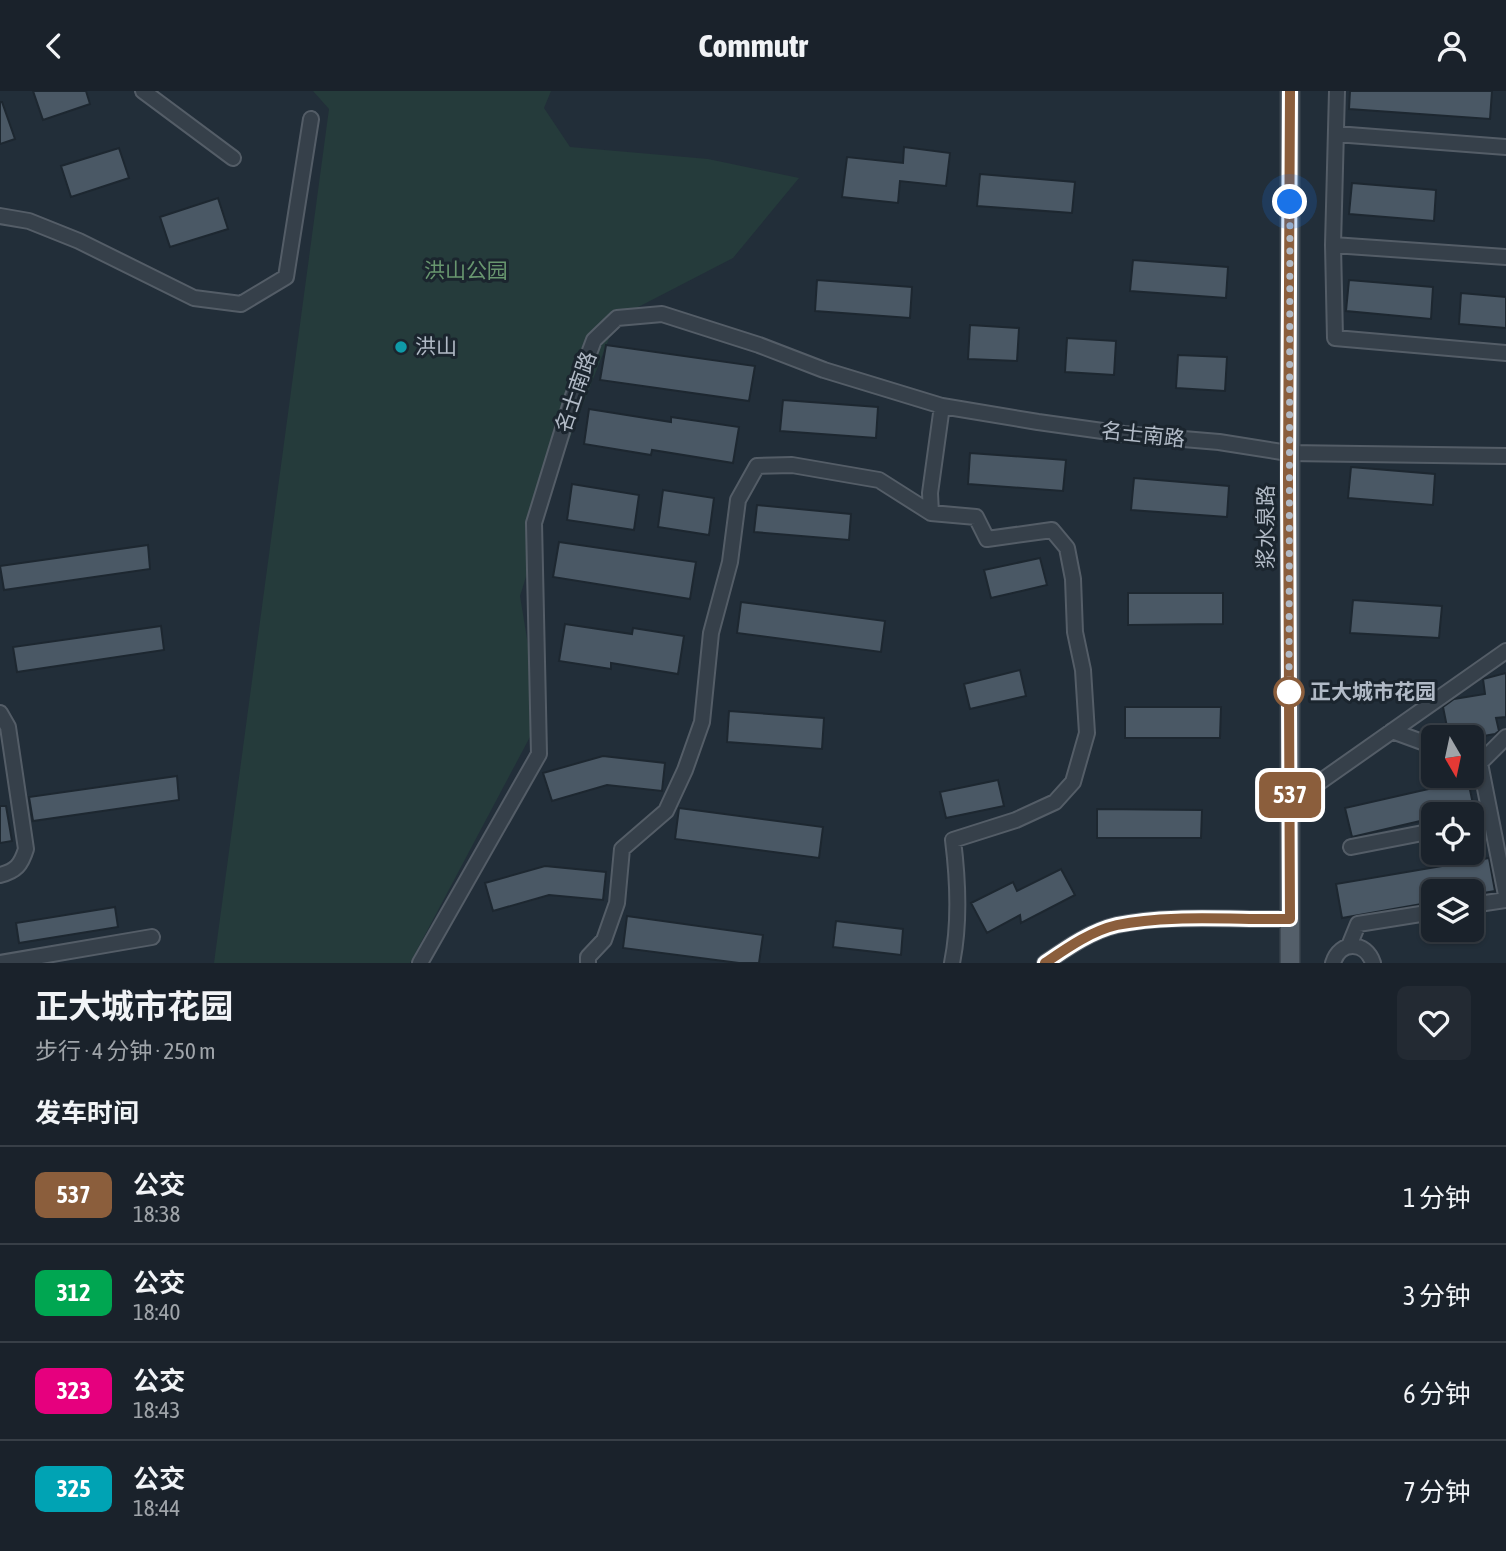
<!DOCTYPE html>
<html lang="zh">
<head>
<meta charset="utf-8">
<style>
  :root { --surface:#1a222b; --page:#232a33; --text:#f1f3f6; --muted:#9fa4a9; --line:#383f47 }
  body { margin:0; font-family:"Asap Condensed","Noto Sans SC",sans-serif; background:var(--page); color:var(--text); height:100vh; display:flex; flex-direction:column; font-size:26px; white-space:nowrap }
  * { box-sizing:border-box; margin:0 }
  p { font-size:23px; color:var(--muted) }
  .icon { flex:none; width:38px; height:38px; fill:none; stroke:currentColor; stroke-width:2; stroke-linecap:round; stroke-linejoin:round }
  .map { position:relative; height:872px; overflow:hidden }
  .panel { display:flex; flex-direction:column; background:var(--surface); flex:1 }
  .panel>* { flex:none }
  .badge { padding:0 14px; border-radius:10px; font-size:24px; line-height:46px }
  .needle { width:46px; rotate:171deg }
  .controls { position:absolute; left:1421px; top:634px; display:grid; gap:14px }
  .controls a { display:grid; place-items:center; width:63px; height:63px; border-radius:10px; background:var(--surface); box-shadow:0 2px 5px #0004,0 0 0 2px var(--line); font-size:35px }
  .you { position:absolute; width:35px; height:35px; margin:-18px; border:5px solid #fff; border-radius:50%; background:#1a73e8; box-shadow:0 0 0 10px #1a73e833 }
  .map>.badge { position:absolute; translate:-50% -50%; box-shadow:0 0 0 4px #fff }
  h2 { padding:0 35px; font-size:26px; line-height:63px }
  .round { display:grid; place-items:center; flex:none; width:74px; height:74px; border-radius:10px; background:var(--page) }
  .overview { display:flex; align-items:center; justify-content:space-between; height:119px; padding:0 35px }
  h1 { font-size:33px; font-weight:700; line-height:52px }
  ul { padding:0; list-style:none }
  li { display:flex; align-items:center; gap:21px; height:98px; padding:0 35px; border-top:2px solid var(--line) }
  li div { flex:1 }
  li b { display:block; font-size:26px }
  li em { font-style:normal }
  li .badge { min-width:77px; font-weight:700; text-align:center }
  header { display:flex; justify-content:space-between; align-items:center; height:91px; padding:0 35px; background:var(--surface); font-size:32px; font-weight:700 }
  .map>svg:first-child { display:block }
</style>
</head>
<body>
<header><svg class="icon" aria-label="back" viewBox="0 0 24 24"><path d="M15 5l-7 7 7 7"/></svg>Commutr<svg class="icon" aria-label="person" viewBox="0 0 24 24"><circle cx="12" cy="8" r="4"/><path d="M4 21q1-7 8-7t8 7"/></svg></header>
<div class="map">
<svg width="1506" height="872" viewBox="0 0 1506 872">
  <rect width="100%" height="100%" fill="#222e39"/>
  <!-- green -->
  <path fill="#253b3b" d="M313 0H551L544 17 570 56 708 68 799 87 733 167 617 227 566 357 520 505 540 627 410 872H214L329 18Z"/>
  <!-- building -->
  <path fill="#4a5865" stroke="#1d2730" stroke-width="2" d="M33 0H86L90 13 43 29Z
    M1350 0H1492L1490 28 1349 18Z
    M0 11H2L15 48 0 53Z
    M904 56 950 62 946 95 900 90 898 112 842 106 847 66 903 72Z
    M119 57 129 87 71 106 61 75Z
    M980 83 1075 91 1072 122 977 115Z
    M1352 92 1436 99 1434 130 1349 123Z
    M218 107 228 138 170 156 160 126Z
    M1133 169 1228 176 1226 207 1130 200Z
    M817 189 912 196 910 227 815 220Z
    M1349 189 1433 196 1431 228 1346 220Z
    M1461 202 1506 206V237L1459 233Z
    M970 234 1019 237 1017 270 968 268Z
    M1067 247 1116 250 1114 284 1065 281Z
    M606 254 755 275 749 310 600 289Z
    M1178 264 1227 266 1225 300 1176 297Z
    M783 309 878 316 876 347 780 340Z
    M589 318 671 331V326L739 336 733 372 652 359 651 364 584 353Z
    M970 362 1066 369 1063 400 968 393Z
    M1351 376 1435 383 1433 414 1348 407Z
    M1134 387 1229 395 1227 426 1131 419Z
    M572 393 639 404 634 439 567 429Z
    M663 399 714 407 709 444 658 436Z
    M757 414 851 423 849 449 754 441Z
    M559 451 696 471 690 508 553 486Z
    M148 454 150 478 4 499 0 475Z
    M1040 467 1047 494 991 507 984 479Z
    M1128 502H1223V533L1128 534Z
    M1353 509 1442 515 1439 547 1350 542Z
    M741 511 885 530 881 561 737 542Z
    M565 533 632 543 633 537 684 545 678 583 611 572V578L559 570Z
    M161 535 164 559 17 581 13 556Z
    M1020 579 1026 605 970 618 964 593Z
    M1506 582V626L1496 627 1499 640 1495 643 1472 647 1449 646 1443 616 1454 608 1485 603 1483 588Z
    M1125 616H1221L1220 647H1125Z
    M729 620 824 627 822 658 727 651Z
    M603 665 665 672 662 700 607 694 552 710 543 682Z
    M177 685 179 709 33 730 29 706Z
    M998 689 1004 715 946 727 940 701Z
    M1468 689 1474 718 1454 723H1433V727L1352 746 1345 717Z
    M0 715H6L12 750 0 752Z
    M679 717 823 736 819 767 675 748Z
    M1097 718 1202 719 1201 747H1097Z
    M1489 767 1495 800 1472 804V800H1433V811L1342 827 1336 793Z
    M545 775 606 781 603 809 549 804 493 820 485 792Z
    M1061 778 1075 804 1021 832 1020 824 987 842 971 812 1013 791 1017 800Z
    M115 816 118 836 19 852 16 832Z
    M627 825 763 844 759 872H739L623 857Z
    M836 830 903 838 901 864 833 856Z"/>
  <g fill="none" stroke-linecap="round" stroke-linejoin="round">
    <defs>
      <path id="minor" d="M143 0 233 67
        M1337 0 1333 154 1506 166
        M1336 43 1506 56
        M0 125 29 130 79 150 194 207 241 213 286 186 311 28
        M1333 154 1335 247 1506 262
        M942 315 930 402 931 422 976 426 987 448 1052 439 1067 457 1073 488 1075 541 1083 579 1087 642 1073 691 1055 711 1016 729 953 749C958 789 960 833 952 872
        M0 622 8 636 26 758C21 774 16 780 0 784
        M1392 640 1433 655
        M1472 669 1480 672 1506 804
        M1480 672 1506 646
        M1290 712 1506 560
        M1472 732 1491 728
        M1351 756 1433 740
        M1472 814 1506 809
        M1349 855 1358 833 1433 821
        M0 872 152 846
        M420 872 539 663 534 432 573 305 594 249 617 227 662 223 759 254 824 279 942 315 1038 331 1124 343 1219 351 1288 362 1506 365
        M588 872V866L604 849 617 812 622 758 666 720 685 679 702 631 711 542 730 471 738 409 757 375 792 374 879 389 931 422
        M1045 872C1067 857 1091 840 1117 834 1167 823 1238 829 1290 828
        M1333 872C1340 849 1366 850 1373 872"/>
      <path id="major" d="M1290 872V0"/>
    </defs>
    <!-- minor casing -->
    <use href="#minor" stroke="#545d67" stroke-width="18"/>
    <!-- major casing -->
    <use href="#major" stroke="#3f4953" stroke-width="21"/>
    <!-- minor -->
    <use href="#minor" stroke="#36404a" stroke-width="14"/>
    <!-- major -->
    <use href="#major" stroke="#545f6a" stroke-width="18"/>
  </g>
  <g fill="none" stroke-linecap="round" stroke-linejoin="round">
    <defs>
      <path id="line" d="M1045 872C1067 857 1091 840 1117 834 1169 823 1236 829 1290 828L1288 385 1290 0"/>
    </defs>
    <!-- line casing -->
    <use href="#line" stroke="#fff" stroke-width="16"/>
    <!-- line -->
    <use href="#line" stroke="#8b5e3c" stroke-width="10"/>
    <!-- walk -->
    <path stroke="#b1bac6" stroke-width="7" stroke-dasharray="0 12.6" d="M1289 601 1290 111"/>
  </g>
  <!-- markers -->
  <circle fill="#0f9aa8" stroke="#1b252e" stroke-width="2.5" cx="401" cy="256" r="7"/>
  <circle fill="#fff" stroke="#8b5e3c" stroke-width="3.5" cx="1289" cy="601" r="14"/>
  <g text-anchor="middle" stroke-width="6" stroke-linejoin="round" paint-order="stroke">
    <!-- park labels -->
    <g font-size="21" fill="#68966f" stroke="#1b252e">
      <text x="466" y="187">洪山公园</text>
    </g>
    <!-- poi labels -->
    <g font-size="21" fill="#b1bac6" stroke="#1b252e" text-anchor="start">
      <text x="415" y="263">洪山</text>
    </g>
    <!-- street labels -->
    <g font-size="21" fill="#b1bac6" stroke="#1b252e">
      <text transform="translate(576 301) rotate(-71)" y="7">名士南路</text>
      <text transform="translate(1143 344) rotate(6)" y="7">名士南路</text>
      <text transform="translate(1266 436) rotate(-90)" y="7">浆水泉路</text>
    </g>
    <!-- stop labels -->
    <g font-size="21" font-weight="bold" fill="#b1bac6" stroke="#1b252e" text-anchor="start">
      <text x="1310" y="608">正大城市花园</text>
    </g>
  </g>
</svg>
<div class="controls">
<a><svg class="needle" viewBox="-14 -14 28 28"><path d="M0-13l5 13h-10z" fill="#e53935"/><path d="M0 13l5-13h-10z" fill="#9fa4a9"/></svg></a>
<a><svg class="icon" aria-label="locate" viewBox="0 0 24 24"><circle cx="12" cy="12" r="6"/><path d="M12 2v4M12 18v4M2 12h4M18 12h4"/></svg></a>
<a><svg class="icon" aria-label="layers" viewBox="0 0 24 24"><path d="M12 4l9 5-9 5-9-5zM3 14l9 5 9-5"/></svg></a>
</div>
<div class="you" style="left:1290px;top:111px"></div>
<b class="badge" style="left:1290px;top:704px;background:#8b5e3c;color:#fff">537</b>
</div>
<section class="panel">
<div class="overview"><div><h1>正大城市花园</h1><p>步行 · 4 分钟 · 250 m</p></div><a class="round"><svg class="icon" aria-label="heart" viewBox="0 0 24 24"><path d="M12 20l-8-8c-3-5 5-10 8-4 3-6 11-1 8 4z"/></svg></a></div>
<h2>发车时间</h2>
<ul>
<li><span class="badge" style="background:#8b5e3c;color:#fff">537</span><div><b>公交</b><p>18:38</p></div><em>1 分钟</em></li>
<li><span class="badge" style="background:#00a651;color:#fff">312</span><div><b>公交</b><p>18:40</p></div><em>3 分钟</em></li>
<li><span class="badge" style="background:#e6007e;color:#fff">323</span><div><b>公交</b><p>18:43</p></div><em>6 分钟</em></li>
<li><span class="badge" style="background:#00a3b4;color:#fff">325</span><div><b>公交</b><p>18:44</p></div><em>7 分钟</em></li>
</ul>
</section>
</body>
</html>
